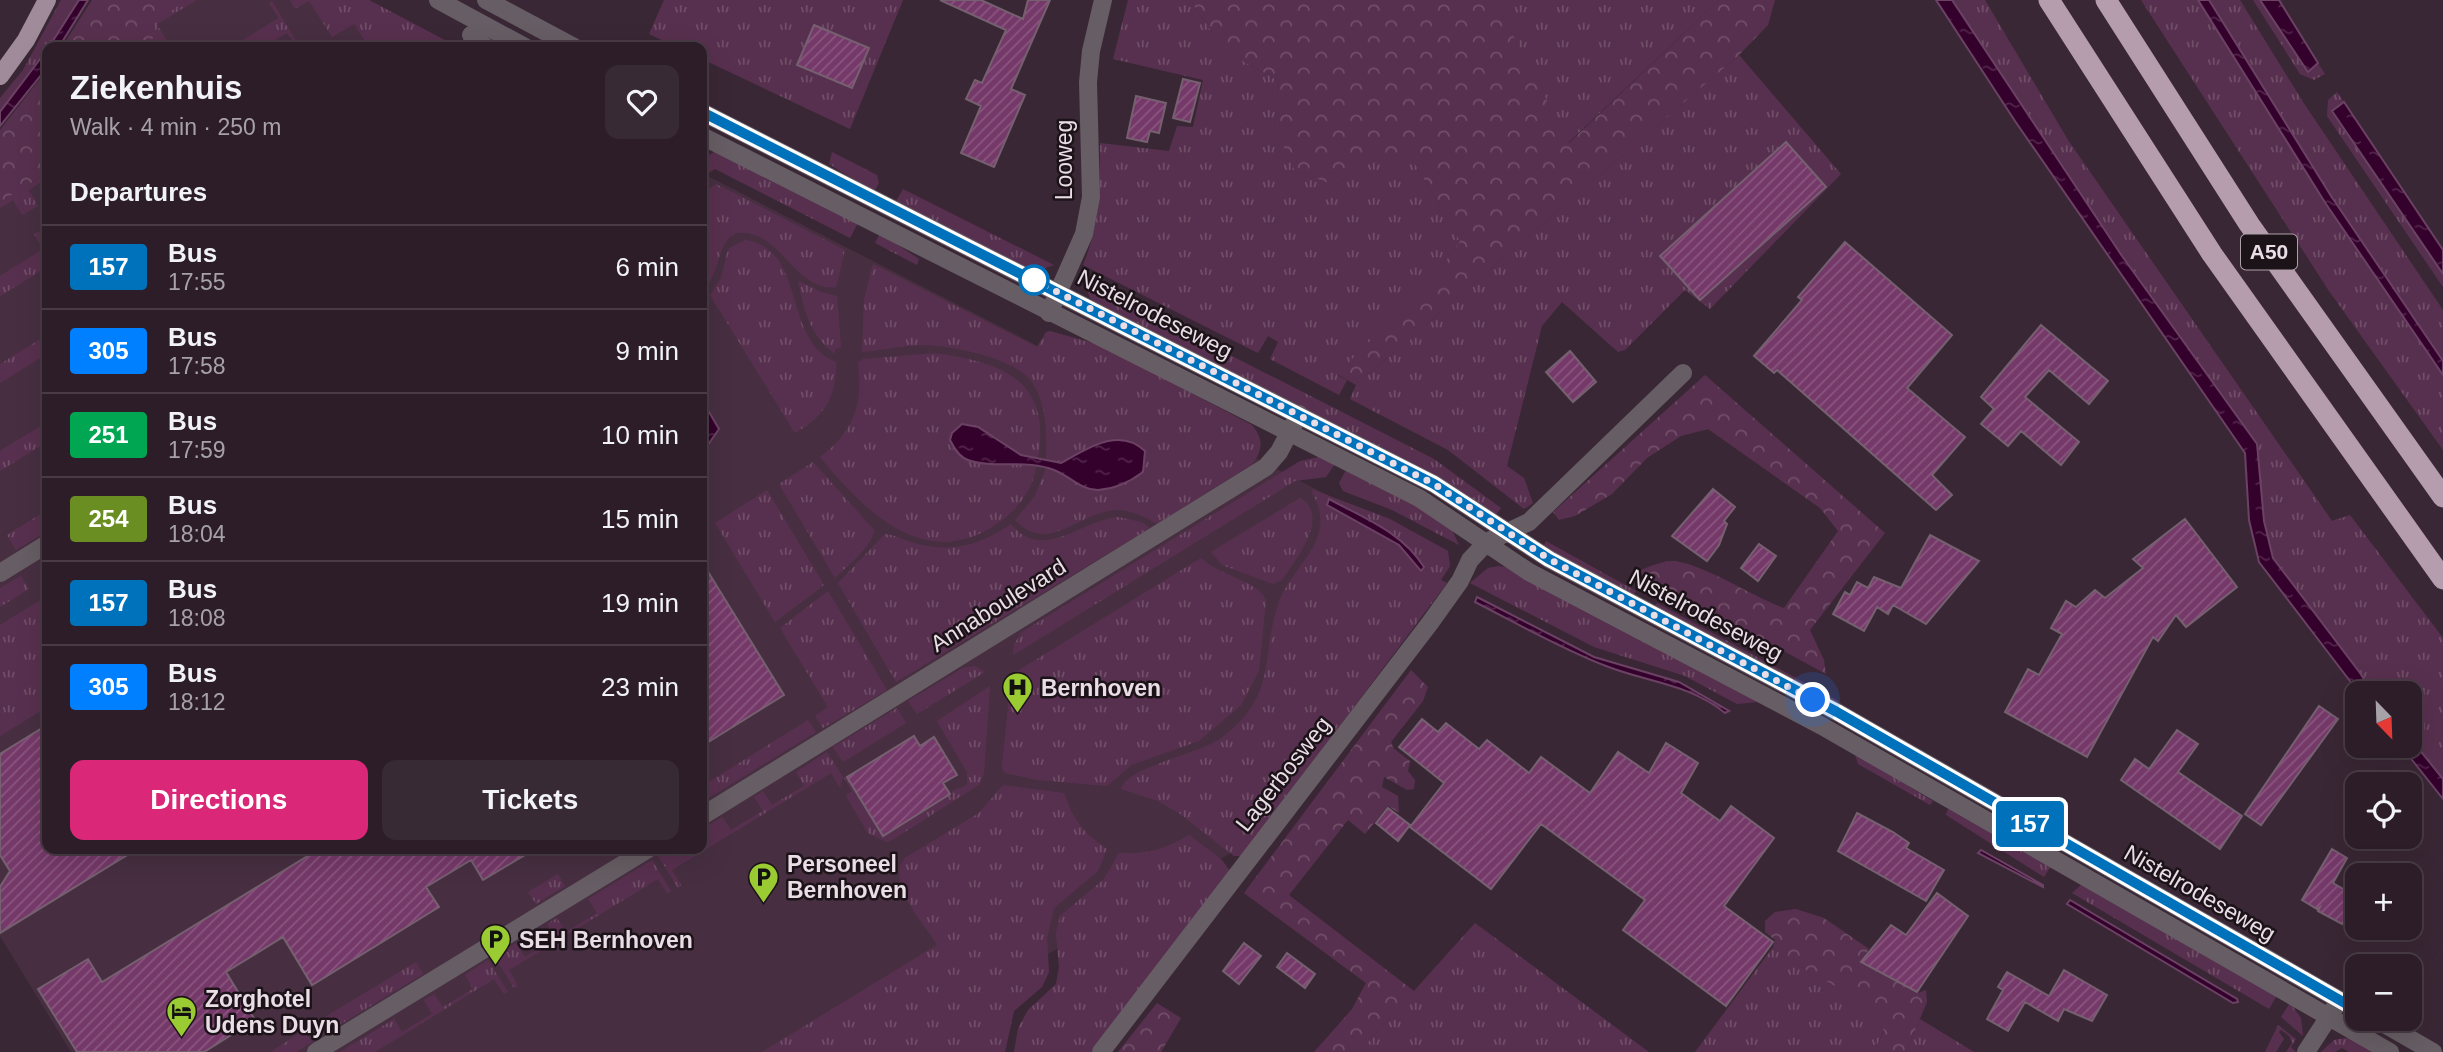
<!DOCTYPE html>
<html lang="en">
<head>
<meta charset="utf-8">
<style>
  :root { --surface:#2c1d28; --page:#382a34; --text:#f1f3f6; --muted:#a6a2a8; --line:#483b45; --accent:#db2777 }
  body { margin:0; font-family:Arial,sans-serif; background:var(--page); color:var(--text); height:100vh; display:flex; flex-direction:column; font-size:26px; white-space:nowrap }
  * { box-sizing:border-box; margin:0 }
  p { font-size:23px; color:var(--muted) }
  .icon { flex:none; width:38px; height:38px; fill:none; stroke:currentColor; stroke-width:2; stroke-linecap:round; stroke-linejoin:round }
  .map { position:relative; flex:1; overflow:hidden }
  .sheet { position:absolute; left:42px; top:42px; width:665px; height:812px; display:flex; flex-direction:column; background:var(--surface); border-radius:14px; box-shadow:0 7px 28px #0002,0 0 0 2px var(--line) }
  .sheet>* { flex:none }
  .badge { padding:0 14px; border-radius:5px; font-size:24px; line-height:46px }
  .needle { width:46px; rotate:157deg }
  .buttons { position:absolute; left:2345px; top:681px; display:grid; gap:14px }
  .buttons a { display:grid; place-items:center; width:77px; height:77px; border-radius:14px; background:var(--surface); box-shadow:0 7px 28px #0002,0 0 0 2px var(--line); font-size:35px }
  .you { position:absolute; width:35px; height:35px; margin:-18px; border:5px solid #fff; border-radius:50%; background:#1a73e8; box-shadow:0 0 0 10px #1a73e833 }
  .map>.badge { position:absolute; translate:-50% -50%; box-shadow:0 0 0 4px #fff }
  h2 { padding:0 28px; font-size:26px; line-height:63px }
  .round { display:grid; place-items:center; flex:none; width:74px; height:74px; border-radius:14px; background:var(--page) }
  .head { display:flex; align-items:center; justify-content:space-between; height:119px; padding:0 28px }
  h1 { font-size:33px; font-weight:600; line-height:52px }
  .button { display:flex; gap:14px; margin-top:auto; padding:14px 28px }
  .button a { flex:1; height:80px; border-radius:14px; background:var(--accent); color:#fff; font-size:28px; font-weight:600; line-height:80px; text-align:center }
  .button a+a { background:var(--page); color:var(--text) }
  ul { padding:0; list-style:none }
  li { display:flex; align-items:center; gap:21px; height:84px; padding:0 28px; border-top:2px solid var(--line) }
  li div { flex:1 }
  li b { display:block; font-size:26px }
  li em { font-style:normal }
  li .badge { min-width:77px; font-weight:700; text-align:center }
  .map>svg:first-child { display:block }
</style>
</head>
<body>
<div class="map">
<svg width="2443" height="1052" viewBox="0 0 2443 1052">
  <defs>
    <pattern id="grass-tufts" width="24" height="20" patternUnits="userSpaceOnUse" patternTransform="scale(1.75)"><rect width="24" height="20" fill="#58304f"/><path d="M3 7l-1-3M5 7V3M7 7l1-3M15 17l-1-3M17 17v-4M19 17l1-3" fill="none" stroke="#704e68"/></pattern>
    <pattern id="forest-crowns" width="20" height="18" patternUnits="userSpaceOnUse" patternTransform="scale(1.75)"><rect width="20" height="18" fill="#58304f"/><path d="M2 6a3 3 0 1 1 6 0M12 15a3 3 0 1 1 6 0" fill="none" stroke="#704e68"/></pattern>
    <pattern id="water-ripples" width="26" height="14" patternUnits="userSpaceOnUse" patternTransform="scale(1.75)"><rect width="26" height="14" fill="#34002c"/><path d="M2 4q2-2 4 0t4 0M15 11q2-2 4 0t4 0" fill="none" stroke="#52254b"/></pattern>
    <pattern id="building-hatch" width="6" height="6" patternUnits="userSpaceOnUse" patternTransform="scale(1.75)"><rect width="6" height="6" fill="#753969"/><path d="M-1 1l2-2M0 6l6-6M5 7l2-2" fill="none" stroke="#89557e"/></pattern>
  </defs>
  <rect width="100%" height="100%" fill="#3a2735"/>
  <!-- built -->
  <path fill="#472f41" d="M179 0H365L456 47H118Z
    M47 117V849H702V173L1436 551 1233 852 870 1052H71L0 936V171Z"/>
  <!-- grass -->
  <path fill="url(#grass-tufts)" d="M61 0H79L39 63 0 112V98L23 70Z
    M186 0H197L157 24 166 40 154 47H146L149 45 153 23Z
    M290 0H369L458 47H369L354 24 332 37 309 1 295 9Z
    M664 0H903L850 129 702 59V47H676L649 34Z
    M1128 0H1190L1225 51 1279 81 1274 126 1335 185 1384 152 1411 157 1460 241 1435 276 1337 375 1347 380 1339 395 1270 359 1278 342 1268 336 1258 353 1083 265C1100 226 1100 185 1100 143L1169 151 1177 126 1193 127 1203 80 1113 59Z
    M1495 0H1719L1568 143Z
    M1952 0H1985L2068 140 2332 521 2350 515 2443 638V779L2410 738V693H2360L2353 685 2363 688 2365 681 2273 558 2264 521 2257 444 2122 256Z
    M2141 0H2198L2326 204 2443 375V450L2329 291Z
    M2209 0H2240L2303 102 2443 310V361L2331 196Z
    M2253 0H2260L2308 71 2318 63 2325 74 2314 80 2300 74Z
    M272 1 299 46 297 47 287 33 263 47H231L279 18 269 3Z
    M1739 55 1841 174 1710 309 1685 290 1625 350 1618 352 1562 302 1542 326 1507 466 1524 478 1533 503 1524 509 1448 450 1350 399 1356 385Z
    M2337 92 2344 102 2332 112 2443 274V287L2327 116 2328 100Z
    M716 151 858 223 850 238 715 169 702 177V159Z
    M832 152 877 175 879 183 874 192 829 164Z
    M47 173V178L29 190 38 206 22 215 13 200 0 208V202Z
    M716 184 845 250 836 287C801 292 784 244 755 235 713 220 724 277 702 290V193Z
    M903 189 1054 265 1043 269 1020 267 895 203Z
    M39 231 47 245V267L0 296V276L43 249 34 234Z
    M880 233 919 259 917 265 875 243Z
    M745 240C808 250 781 340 836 362 837 396 825 416 795 433L710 295 721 278 728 249Z
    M873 264 1037 347 1046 332 1050 331 1100 345 1252 425C1264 439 1263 452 1251 465L1157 524C1144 516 1131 510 1116 510 1080 512 1047 555 1015 520L1035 496 1046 468 1117 486 1143 472 1046 460C1047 434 1047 405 1032 382 1016 358 953 346 926 345 905 345 883 350 862 352L864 300Z
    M1083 280 1434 459 1501 508 1496 515 1099 306 1090 298Z
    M798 281 821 292 837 296 841 347 835 349V354C809 334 805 312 798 281Z
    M47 335V354L0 383V364Z
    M934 353C1000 362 1052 379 1038 458L1021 455 995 436 950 440C966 471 1006 460 1036 467 1033 490 1017 510 998 523 925 574 864 510 820 457 853 433 864 404 858 363L863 359Z
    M47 422V442L0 471V451Z
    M1319 457 1335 464 1326 477 1295 481 1013 655 1014 644 1022 632 1300 461Z
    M813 462 874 530C871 548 848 565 835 578L779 484Z
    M1346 470 1439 517 1451 528 1459 545 1392 510 1343 491 1339 483Z
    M767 490 824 585 775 622 715 523Z
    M1314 490 1390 519 1448 551 1450 566 1441 580 1447 583 1242 856H1234L1179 813 1158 801 1121 789C1128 766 1201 754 1223 737 1278 694 1260 660 1278 605 1292 562 1341 541 1311 491Z
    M1300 498C1332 516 1294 561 1282 580L1273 584 1222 565 1211 552Z
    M47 510V531L16 550 7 535Z
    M1118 517 1141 522 1150 528 896 682 838 583 885 534C896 535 906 541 917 544 954 553 980 545 1011 524 1042 563 1082 520 1118 517Z
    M1546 541 1636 591 1631 598 1543 547Z
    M1201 558C1219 576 1257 580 1266 600L1259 671 1241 705 1199 741 1131 765 1107 786 1038 780 1005 773 1002 768 1011 675Z
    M1499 566 1511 568 1758 702 1737 704 1685 676 1594 647 1470 583 1488 568Z
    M21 576 29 589 0 607V588Z
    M828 591 887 690 823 728 815 716 828 707 780 628Z
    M47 596V707L0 736V625Z
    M1657 603 1839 701 1837 704 1654 608Z
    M975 666 985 672 917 714 908 701 963 668Z
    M990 686 984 773 980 784 894 839 886 842 868 833 846 796 852 791 844 778 850 774 883 829 947 790 952 797V791L967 785V772L937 721Z
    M897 708 906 723 843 762 833 747Z
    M808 720 816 732 702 802V786Z
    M827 752 843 777 840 788 831 773 672 870 681 885 678 888 658 856 670 849H702V829L722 817 731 830 763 811 754 797 763 791 772 805 804 786 796 772Z
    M1855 754 1933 801 1930 805 1858 764Z
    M1003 785 1064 793C1073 819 1083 833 1107 849L1098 871 1054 908 1047 938 1049 972 1042 987 1014 1011 1005 1052H762L937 945C924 922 885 884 905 858L979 813Z
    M1948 809H1949L2050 867 2044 877 1946 815Z
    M1189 835 1222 860 1230 871 1092 1052H1014L1018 1028 1028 1010 1056 984 1059 967 1056 933 1060 916 1104 879 1119 853C1147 855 1165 849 1189 835Z
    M652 860 671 891 668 894 658 879 509 970 518 986 514 988 494 956 516 943 525 957 556 938 547 924 557 918 566 932 597 913 588 899Z
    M558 874 565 886 536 904 528 892Z
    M2081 885 2277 995 2269 1009 2072 893Z
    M1475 923 1649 1052H1359Z
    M1773 947C1799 974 1874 995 1884 1030L1874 1052H1695Z
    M488 960 508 992 504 994 494 979 375 1052H340L394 1019 402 1032 432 1014 424 1000 434 994 443 1007 473 989 465 975Z
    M416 962 423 974 318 1038 310 1026Z
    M2290 1003 2301 1018 2303 1036 2281 1017Z
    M1920 1019 1974 1052H1906Z
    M2278 1025 2296 1039 2291 1047 2296 1052H2286L2292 1043 2289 1036 2281 1030 2279 1032 2284 1039 2276 1052H2265Z
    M304 1030 312 1042 296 1052H271Z
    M2345 1038H2352L2376 1052H2349L2342 1048 2335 1052H2321L2334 1040Z"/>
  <!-- forest -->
  <path fill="url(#forest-crowns)" d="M92 0H186L154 23 156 34 146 47H62Z
    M1190 0H1495L1569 143 1719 0H1775L1768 25 1739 55 1356 385 1337 374 1435 276 1460 241 1411 157 1384 153 1335 185 1295 171 1274 126 1279 81 1225 51Z
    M47 70V173L0 202V130Z
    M1705 375 1885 533 1810 630 1824 660 1826 674 1637 572C1648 567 1661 561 1673 561 1702 563 1753 597 1784 608L1838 531 1820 508 1708 429 1681 436 1647 458 1612 494 1575 516 1559 520 1553 512Z
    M1411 670 1428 687 1423 701 1391 742 1394 749 1410 761 1408 771 1415 780 1414 789 1407 790 1384 777 1382 787 1398 796 1399 813 1388 806 1365 834 1348 820 1289 895 1414 991 1359 1052H1314L1352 1009 1366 983 1244 893Z
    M1796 909 1824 918 1869 949 1861 963 1918 993 1926 990 1927 1002 1906 1052H1874L1884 1031C1875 996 1799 974 1773 947L1775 940 1765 932V921L1775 912Z
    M1157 1003 1181 1018 1161 1052H1118Z"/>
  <!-- water -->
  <path fill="url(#water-ripples)" stroke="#6b4264" stroke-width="2" d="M79 0H88L59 47H49Z
    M1936 0H1952L2122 256 2257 444 2264 521 2273 558 2360 673 2365 681 2363 688 2353 685 2259 562 2249 520 2245 453 2015 121Z
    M2198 0H2209L2331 196 2443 361V375L2326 204Z
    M2260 0H2279L2318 63 2308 72Z
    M47 50V66L42 74 0 126V112Z
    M2344 102 2443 250V274L2332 111Z
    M702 400 719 429 702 453Z
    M962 424 978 427 1021 455 1061 463C1087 449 1119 426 1145 451L1143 472C1131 481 1115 489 1098 490 1080 490 1070 476 1054 470 1027 459 992 469 968 460 959 457 954 448 950 440L952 433Z
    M1329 499C1364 518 1402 532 1424 567L1421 571 1399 545 1327 505Z
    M1477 597 1594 657 1679 682 1729 711 1725 713C1690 684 1646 682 1606 666 1560 648 1518 624 1475 602Z
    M2410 738 2443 779V799L2401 746H2410Z
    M1981 850 2043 885V887L1978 853Z
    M2070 900 2237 999 2238 1002 2233 1003 2067 904Z"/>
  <!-- building -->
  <path fill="url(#building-hatch)" stroke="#756070" stroke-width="2" d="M940 0H981L1023 19 1028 0H1050L1011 89 1025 95 994 167 961 153 981 106 966 99 975 80 982 83 1006 30Z
    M814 25 869 48 852 88 797 65Z
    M1183 79 1200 83 1190 122 1173 118Z
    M1136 96 1166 103 1159 133 1150 131 1147 142 1127 138Z
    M1786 142 1826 187 1700 300 1660 256Z
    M1845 242 1952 335 1907 388 1965 437 1932 475 1952 495 1936 510 1777 370 1774 373 1754 356 1802 300 1798 297Z
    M2041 325 2108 381 2089 404 2049 370 2025 397 2079 442 2061 465 2021 431 2008 446 1981 424 1994 409 1981 397Z
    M1570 351 1596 382 1573 402 1546 372Z
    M1713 489 1735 507 1724 521 1727 524 1719 545 1707 561 1672 536Z
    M2185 519 2237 587 2186 627 2176 615 2158 641 2153 637 2087 757 2005 712 2028 669 2039 675 2062 634 2051 628 2066 601 2076 607 2095 590 2105 598 2143 568 2133 559Z
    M1930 535 1979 561 1926 624 1893 605 1888 614 1877 607 1864 631 1833 614 1845 592 1850 595 1857 582 1868 588 1874 577 1901 588Z
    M1759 544 1776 556 1758 581 1741 568Z
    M702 562 784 695 702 746Z
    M2319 706 2338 719 2261 825 2245 814Z
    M1422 719 1438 732 1446 723 1479 749 1487 740 1529 773 1541 757 1590 793 1618 752 1649 773 1666 743 1698 763 1681 793 1720 821 1731 806 1774 838 1724 906 1773 942 1726 1006 1623 930 1645 900 1541 824 1491 889 1410 827 1444 783 1399 747Z
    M47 725V849H137L0 933V887L10 871 0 855V754Z
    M2177 730 2198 744 2178 772 2242 816 2220 849 2121 780 2135 759 2149 769Z
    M914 736 920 746 934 737 957 775 943 783 950 794 883 836 847 777Z
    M1388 808 1410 825 1398 841 1376 823Z
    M1857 813 1893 832 1909 843 1906 848 1944 870 1926 901 1838 851Z
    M319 849H535L483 880 471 860 426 887 439 907 312 985 283 937 226 972 255 1020 204 1052H77L38 989 88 959 102 982Z
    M2332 849 2347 858 2333 883 2357 897V929L2344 921 2342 924 2318 911 2320 907 2317 909 2302 900Z
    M1937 893 1968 916 1917 992 1861 962 1891 925 1906 935Z
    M1244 943 1261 956 1239 984 1223 971Z
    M1287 953 1315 974 1305 988 1277 967Z
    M2064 970 2107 995 2092 1021 2064 1009 2058 1021 2025 1002 2008 1031 1987 1019 2003 990 1998 987 2007 972 2049 996Z"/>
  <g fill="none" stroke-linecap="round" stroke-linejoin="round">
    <!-- minor -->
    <path stroke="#675d64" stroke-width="18" d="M471 35 486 47
      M1049 313 1084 234 1091 197 1088 82 1091 51 1103 0
      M0 573 47 544
      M702 816 1266 467 1279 452 1299 414
      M316 1052 648 849
      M1101 1052 1430 623 1460 581 1470 560 1487 542 1529 522 1683 373
      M2306 1052 2339 1001"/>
    <!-- tertiary -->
    <path stroke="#675d64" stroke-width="18" d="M438 0 525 47
      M486 0 574 47
      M702 112 1434 484 1549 559 1837 712 2357 1010
      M702 136 1419 498 1529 572 1822 726 2390 1052
      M2374 1018 2433 1052"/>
    <!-- primary -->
    <path stroke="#9f8b99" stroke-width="18" d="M0 76 26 40 47 0"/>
    <!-- motorway -->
    <path stroke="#b59dae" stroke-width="21" d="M2049 0 2212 254 2443 579
      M2106 0 2249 224 2443 497"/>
  </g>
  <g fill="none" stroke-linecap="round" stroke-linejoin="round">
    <defs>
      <path id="line" d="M702 112 1434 484 1549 559 1837 712 2357 1010"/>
    </defs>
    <!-- line casing -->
    <use href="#line" stroke="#fff" stroke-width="16"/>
    <!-- line -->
    <use href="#line" stroke="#0072bc" stroke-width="10"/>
    <!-- walk -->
    <path stroke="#eadde6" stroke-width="7" stroke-dasharray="0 12.6" d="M1034 280 1434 484 1549 559 1813 700"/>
  </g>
  <!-- icons -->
  <defs>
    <symbol id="hospital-pin" viewBox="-11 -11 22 30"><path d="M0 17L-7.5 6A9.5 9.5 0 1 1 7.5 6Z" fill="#9bcb33" stroke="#1c1319"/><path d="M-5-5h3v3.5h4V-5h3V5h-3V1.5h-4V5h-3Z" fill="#111"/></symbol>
    <symbol id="parking-pin" viewBox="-11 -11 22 30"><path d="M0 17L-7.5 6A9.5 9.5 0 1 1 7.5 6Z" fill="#9bcb33" stroke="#1c1319"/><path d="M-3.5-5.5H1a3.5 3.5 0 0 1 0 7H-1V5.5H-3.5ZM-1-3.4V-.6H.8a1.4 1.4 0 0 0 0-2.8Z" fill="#111"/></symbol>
    <symbol id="hotel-pin" viewBox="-11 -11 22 30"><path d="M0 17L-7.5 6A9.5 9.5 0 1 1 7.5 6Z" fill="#9bcb33" stroke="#1c1319"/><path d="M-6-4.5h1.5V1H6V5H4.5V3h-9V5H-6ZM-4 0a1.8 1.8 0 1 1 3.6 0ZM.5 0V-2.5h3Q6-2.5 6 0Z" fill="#111"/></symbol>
  </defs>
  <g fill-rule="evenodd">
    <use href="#hospital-pin" x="1000" y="670" width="35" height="47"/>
    <use href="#parking-pin" x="746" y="860" width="35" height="47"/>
    <use href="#parking-pin" x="478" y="922" width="35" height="47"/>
    <use href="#hotel-pin" x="164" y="994" width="35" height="47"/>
  </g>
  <!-- markers -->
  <circle fill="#fff" stroke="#0072bc" stroke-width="3.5" cx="1034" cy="280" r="14"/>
  <g text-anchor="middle" stroke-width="5" stroke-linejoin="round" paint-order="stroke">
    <!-- shield labels -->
    <rect fill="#1c1319" stroke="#aca0a8" stroke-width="2" x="2241" y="234.5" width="56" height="35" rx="5"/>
    <g font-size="21" font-weight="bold" fill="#eadde6">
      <text x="2269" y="259">A50</text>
    </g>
    <!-- street labels -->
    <g font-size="23" fill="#eadde6" stroke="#1c1319">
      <text transform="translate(1064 160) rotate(-90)" y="8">Looweg</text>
      <text transform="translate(1155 314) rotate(27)" y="8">Nistelrodeseweg</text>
      <text transform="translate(998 605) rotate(-32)" y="8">Annaboulevard</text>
      <text transform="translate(1706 615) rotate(28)" y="8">Nistelrodeseweg</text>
      <text transform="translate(1283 774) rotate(-52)" y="8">Lagerbosweg</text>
      <text transform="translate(2200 893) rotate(30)" y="8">Nistelrodeseweg</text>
    </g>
    <!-- poi labels -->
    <g font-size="23" font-weight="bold" fill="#eadde6" stroke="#1c1319" text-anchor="start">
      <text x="1041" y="696">Bernhoven</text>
      <text x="787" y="872">Personeel<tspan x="787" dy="26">Bernhoven</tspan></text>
      <text x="519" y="948">SEH Bernhoven</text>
      <text x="205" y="1007">Zorghotel<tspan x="205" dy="26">Udens Duyn</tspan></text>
    </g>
  </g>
</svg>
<div class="buttons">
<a><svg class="needle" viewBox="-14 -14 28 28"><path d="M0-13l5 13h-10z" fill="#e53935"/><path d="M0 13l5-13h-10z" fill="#a6a2a8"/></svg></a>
<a><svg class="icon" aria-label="locate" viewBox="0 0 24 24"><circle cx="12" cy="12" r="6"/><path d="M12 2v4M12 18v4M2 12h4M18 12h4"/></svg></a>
<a>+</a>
<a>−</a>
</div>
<div class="you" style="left:1813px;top:700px"></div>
<b class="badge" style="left:2030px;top:824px;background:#0072bc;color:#fff">157</b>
<section class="sheet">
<div class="head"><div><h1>Ziekenhuis</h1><p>Walk · 4 min · 250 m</p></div><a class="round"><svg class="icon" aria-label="heart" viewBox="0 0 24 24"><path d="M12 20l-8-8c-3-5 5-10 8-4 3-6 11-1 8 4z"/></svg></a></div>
<h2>Departures</h2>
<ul>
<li><span class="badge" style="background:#0072bc;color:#fff">157</span><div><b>Bus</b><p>17:55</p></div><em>6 min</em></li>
<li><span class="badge" style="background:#0080ff;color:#fff">305</span><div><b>Bus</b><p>17:58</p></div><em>9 min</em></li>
<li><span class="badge" style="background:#00a651;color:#fff">251</span><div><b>Bus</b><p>17:59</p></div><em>10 min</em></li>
<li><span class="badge" style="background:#6b8e23;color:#fff">254</span><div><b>Bus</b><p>18:04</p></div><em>15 min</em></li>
<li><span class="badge" style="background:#0072bc;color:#fff">157</span><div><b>Bus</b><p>18:08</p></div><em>19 min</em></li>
<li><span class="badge" style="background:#0080ff;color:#fff">305</span><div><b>Bus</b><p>18:12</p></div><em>23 min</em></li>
</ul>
<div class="button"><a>Directions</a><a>Tickets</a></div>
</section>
</div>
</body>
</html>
